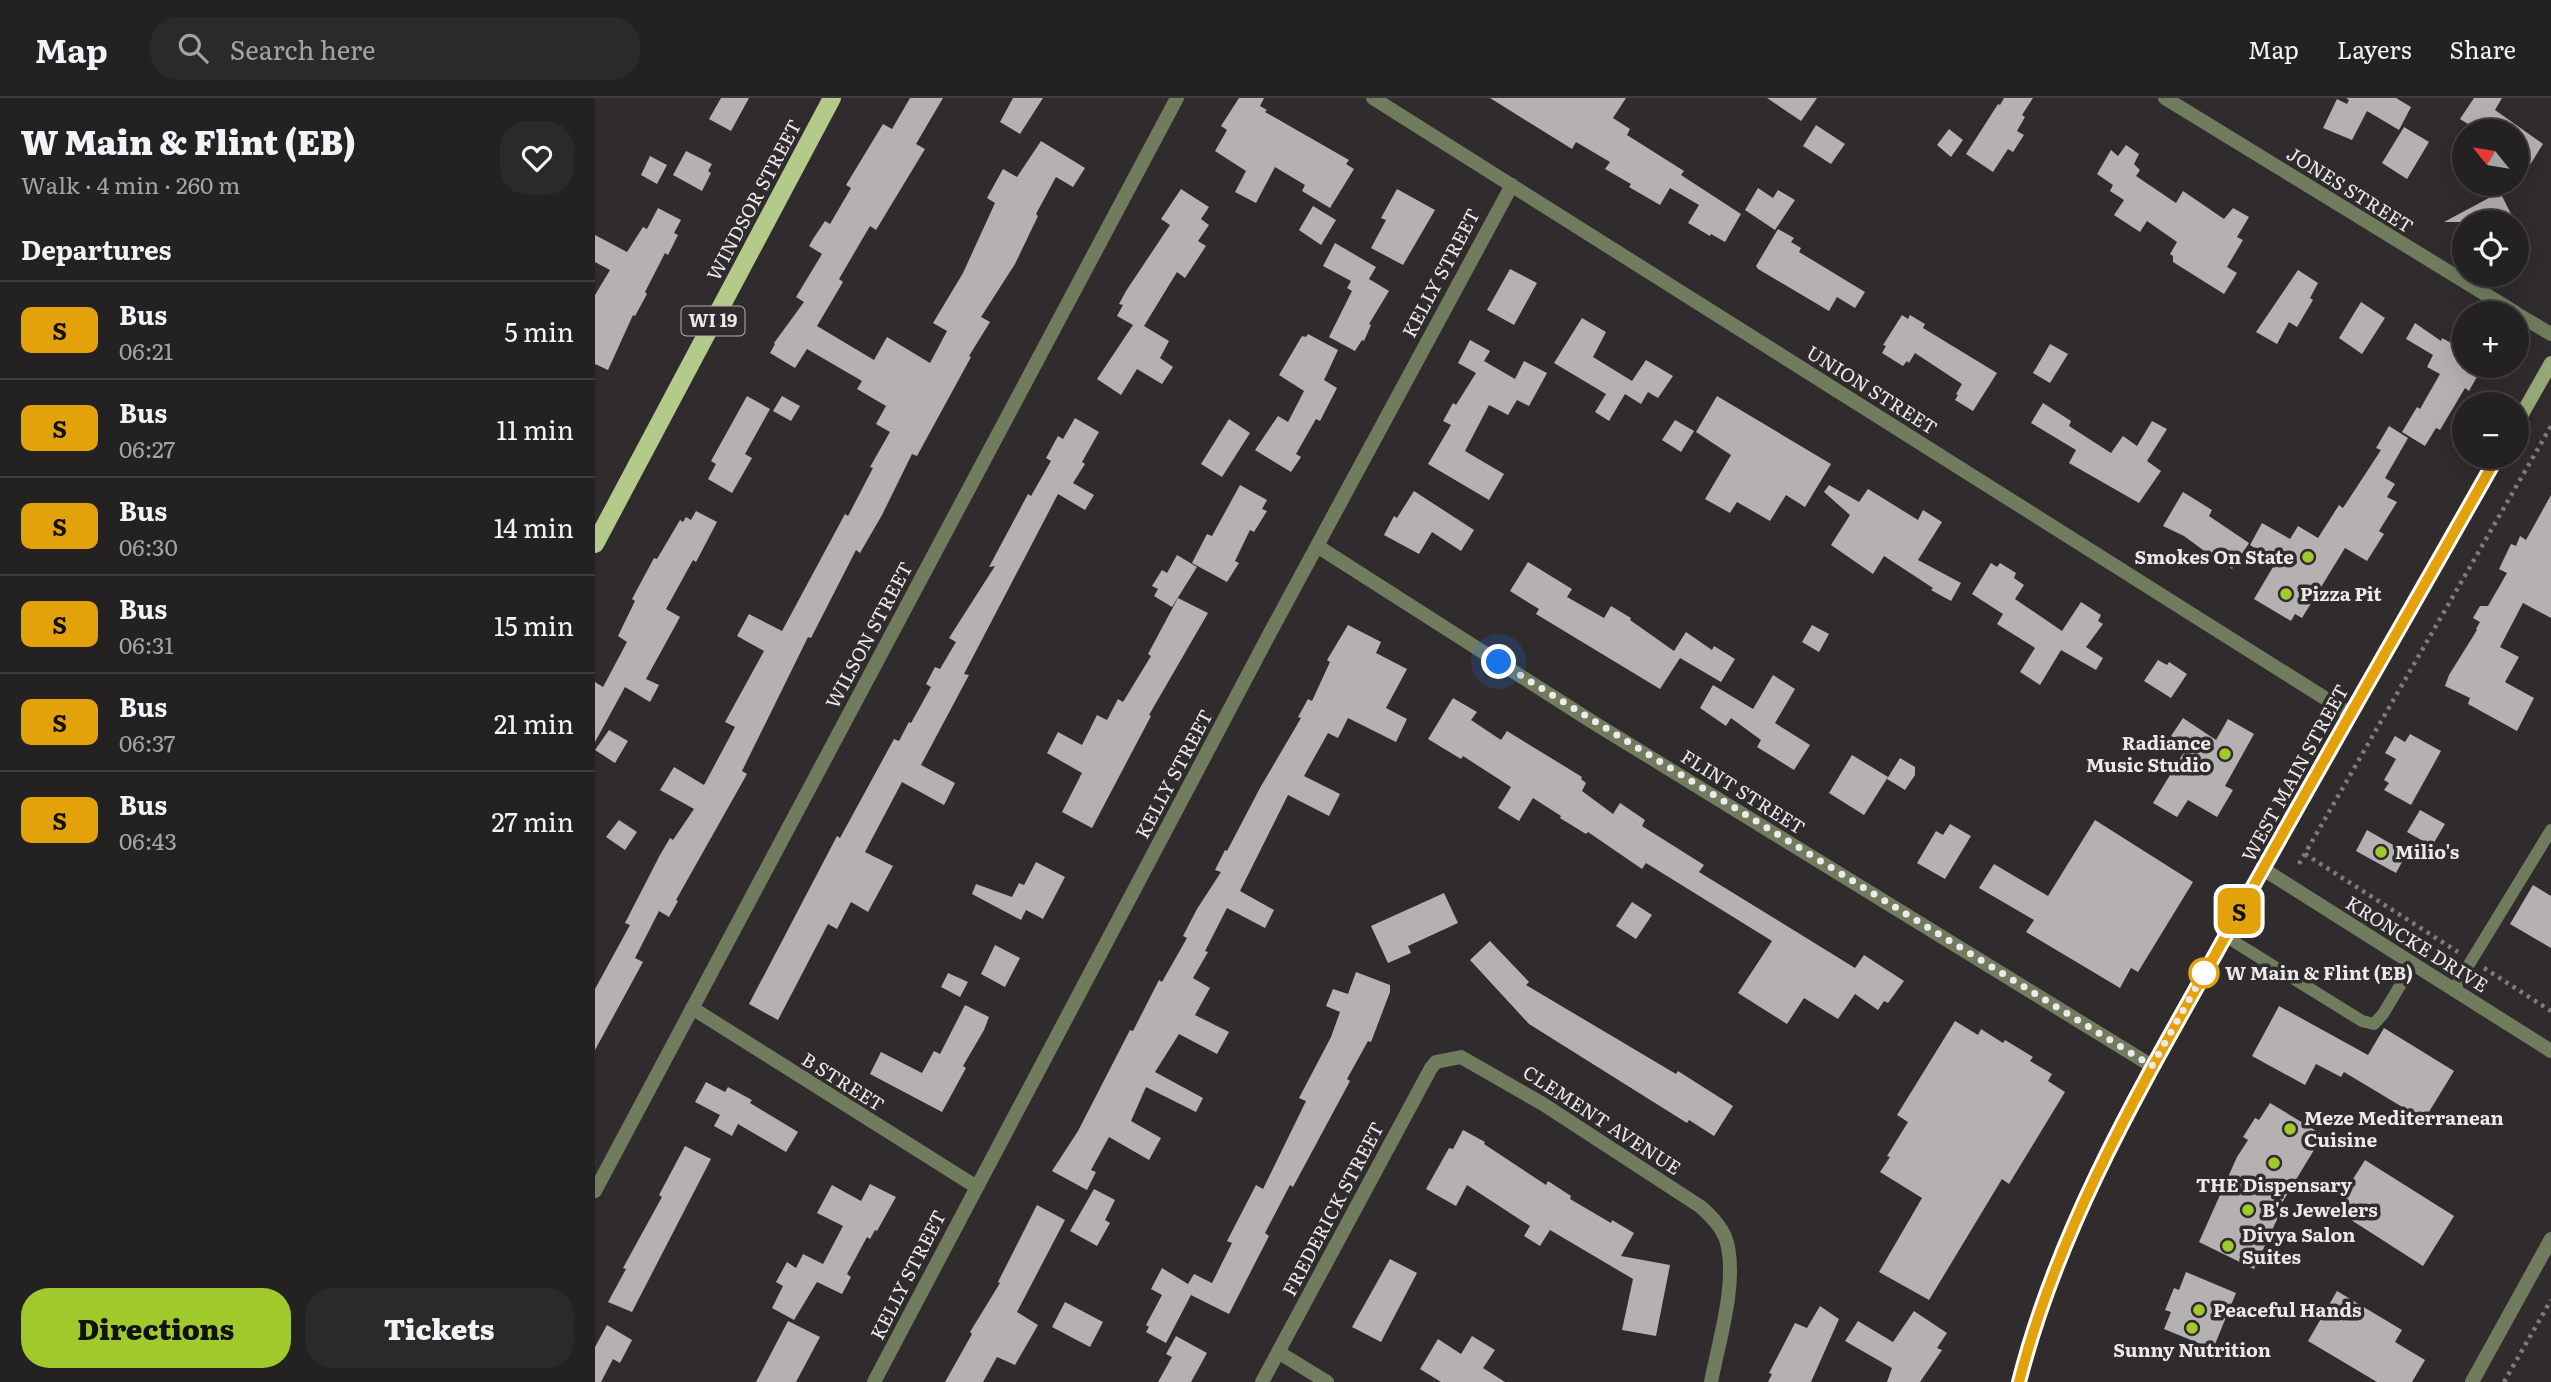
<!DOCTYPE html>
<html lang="en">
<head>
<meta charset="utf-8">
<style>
  :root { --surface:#242122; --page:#2c292a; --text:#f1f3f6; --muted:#a3a3a5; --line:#413e40; --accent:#a0c92c }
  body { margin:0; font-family:Literata,serif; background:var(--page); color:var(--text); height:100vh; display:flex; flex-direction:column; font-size:26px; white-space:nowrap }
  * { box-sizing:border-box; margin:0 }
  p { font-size:23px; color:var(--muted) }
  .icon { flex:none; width:38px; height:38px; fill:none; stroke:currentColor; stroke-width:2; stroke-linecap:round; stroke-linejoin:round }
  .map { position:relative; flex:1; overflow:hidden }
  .side { display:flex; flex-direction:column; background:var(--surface); width:595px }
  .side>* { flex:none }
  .badge { padding:0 14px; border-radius:10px; font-size:24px; line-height:46px }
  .needle { width:46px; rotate:300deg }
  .buttons { position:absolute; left:1857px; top:21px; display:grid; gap:14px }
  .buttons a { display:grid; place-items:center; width:77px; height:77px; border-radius:50%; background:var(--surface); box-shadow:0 7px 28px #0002,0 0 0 2px var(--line); font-size:35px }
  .you { position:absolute; width:35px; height:35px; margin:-18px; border:5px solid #fff; border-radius:50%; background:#1a73e8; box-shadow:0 0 0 10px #1a73e833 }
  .map>.badge { position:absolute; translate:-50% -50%; box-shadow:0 0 0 4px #fff }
  h2 { padding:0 21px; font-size:26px; line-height:63px }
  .round { display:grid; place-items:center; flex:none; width:74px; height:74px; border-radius:28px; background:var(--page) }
  .headline { display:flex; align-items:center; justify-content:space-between; height:119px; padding:0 21px }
  h1 { font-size:33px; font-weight:800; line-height:52px }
  .action { display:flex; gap:14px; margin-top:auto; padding:14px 21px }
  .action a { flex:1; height:80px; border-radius:28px; background:var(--accent); color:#111; font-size:28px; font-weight:800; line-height:80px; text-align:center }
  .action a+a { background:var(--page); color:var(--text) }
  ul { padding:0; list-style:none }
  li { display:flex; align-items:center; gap:21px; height:98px; padding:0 21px; border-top:2px solid var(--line) }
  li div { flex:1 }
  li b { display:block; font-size:26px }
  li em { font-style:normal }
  li .badge { min-width:77px; font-weight:700; text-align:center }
  header { display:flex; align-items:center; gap:42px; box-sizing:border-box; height:98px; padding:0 35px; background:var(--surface); border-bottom:2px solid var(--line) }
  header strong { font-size:33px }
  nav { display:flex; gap:38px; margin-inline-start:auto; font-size:24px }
  .search { width:490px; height:63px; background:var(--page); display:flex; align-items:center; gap:18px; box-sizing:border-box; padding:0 24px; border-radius:28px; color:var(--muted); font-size:26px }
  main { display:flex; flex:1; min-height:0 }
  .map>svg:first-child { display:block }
</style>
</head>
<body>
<header>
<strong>Map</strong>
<div class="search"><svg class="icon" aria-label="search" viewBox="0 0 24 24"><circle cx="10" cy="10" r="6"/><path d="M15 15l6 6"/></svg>Search here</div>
<nav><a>Map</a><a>Layers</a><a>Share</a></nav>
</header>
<main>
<section class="side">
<div class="headline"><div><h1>W Main &amp; Flint (EB)</h1><p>Walk · 4 min · 260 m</p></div><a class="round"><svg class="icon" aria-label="heart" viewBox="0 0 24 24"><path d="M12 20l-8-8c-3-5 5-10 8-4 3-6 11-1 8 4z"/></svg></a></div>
<h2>Departures</h2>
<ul>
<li><span class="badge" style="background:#e3a20a;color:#111">S</span><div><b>Bus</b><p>06:21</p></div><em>5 min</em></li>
<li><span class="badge" style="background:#e3a20a;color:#111">S</span><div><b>Bus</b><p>06:27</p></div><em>11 min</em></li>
<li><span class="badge" style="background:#e3a20a;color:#111">S</span><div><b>Bus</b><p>06:30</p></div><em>14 min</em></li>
<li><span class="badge" style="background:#e3a20a;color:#111">S</span><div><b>Bus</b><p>06:31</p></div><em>15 min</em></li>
<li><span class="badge" style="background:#e3a20a;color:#111">S</span><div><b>Bus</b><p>06:37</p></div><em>21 min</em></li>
<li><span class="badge" style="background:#e3a20a;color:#111">S</span><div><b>Bus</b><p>06:43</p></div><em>27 min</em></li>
</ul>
<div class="action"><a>Directions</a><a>Tickets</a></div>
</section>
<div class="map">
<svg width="1956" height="1284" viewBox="0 0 1956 1284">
  <rect width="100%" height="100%" fill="#302c2e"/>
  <!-- building -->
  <path fill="#b5b1b3" d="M126 0H154L136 33 114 21Z
    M315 0H348L321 46 330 51 281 132 275 128 244 181 248 184 222 228 279 262 292 239 335 265 352 233 338 225 368 175 400 105 392 100 408 71 422 79 446 43 490 70 478 89 461 79 441 116 443 118 420 166 386 219 395 224 374 258 376 259 322 358 317 356 287 417 265 455 261 452 216 540 213 539 147 673 152 676 81 802 83 803 74 819 64 813 40 860 48 864 0 952V891L35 827 30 825 65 757 75 740 78 742 99 711 65 692 79 669 109 687 140 629 130 624 169 553 142 538 154 516 187 533 250 416 253 418 278 370 275 369 295 334 281 326 291 308 262 291 267 283 212 251 200 270 175 255 180 246 179 245 209 204 201 199 227 156 214 148 218 141 230 123 235 126 256 90 251 87 288 26 297 31Z
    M418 0H448L425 36 405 24Z
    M644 0H669L665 8 672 12 670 14 754 62 751 66 759 71 735 110 707 93 710 87 680 69 661 105 640 94 651 73 620 53 632 32 626 28Z
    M895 0H1031L1018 20 1035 31 1032 37 1089 73 1086 77 1146 116 1130 144 1116 136 1115 138 1093 125 1104 107 1075 90 1065 107 1034 89 1036 86 1010 71 1015 64 981 44 977 51Z
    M1172 0H1222L1206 23Z
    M1409 0H1438L1427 17 1430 19 1422 33 1429 37 1418 54 1413 51 1398 74 1371 56 1403 6 1405 7Z
    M1751 0H1801L1816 9 1804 32 1772 13 1757 42 1728 30 1742 1 1752 6 1754 2Z
    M1879 0H1907L1900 12 1948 46 1922 88V33H1884L1865 21Z
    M1221 27 1250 46 1236 66 1208 48Z
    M1809 29 1834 44 1812 81 1787 65Z
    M1354 31 1368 42 1356 59 1342 47Z
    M1531 47 1544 56 1539 66 1545 72 1541 78 1581 105 1588 93 1629 121 1638 110 1654 119 1642 139 1648 142 1632 169 1642 175 1629 196 1578 164V158L1575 156 1582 144 1552 123 1545 134 1519 117 1529 102 1515 93 1518 87 1502 76 1516 52 1523 58Z
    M91 53 117 66 113 73 116 75 107 93 78 77Z
    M55 58 72 67 62 86 46 77Z
    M1163 90 1178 100 1183 92 1200 102 1180 132 1150 112Z
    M586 91 614 109 606 121 614 127 603 143 611 148 590 180 582 174 549 228 574 243 565 260 578 269 567 286 542 271 526 297 502 281 538 227 522 218 528 207 524 206 531 193 575 127 566 121Z
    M802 91 840 112 808 167 776 150 791 122 786 120Z
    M1905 94 1920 124H1849Z
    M718 108 741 122 726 147 704 132Z
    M63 110 86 122 79 135 83 137 73 157 70 155 50 194 52 196 40 218 38 217 13 272 0 266V197L15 172 0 164V137L32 154 48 129 52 131Z
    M1183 131 1199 140 1196 144 1206 150 1204 154 1270 194 1260 210 1242 199 1234 213 1163 171 1161 168Z
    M740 145 781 169 774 181 794 193 774 226 776 227 769 243 767 242 760 253 734 239 757 193 752 190 756 183 728 168Z
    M915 171 942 185 919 227 892 212Z
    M1703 172 1723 185 1715 200 1718 202 1702 229 1694 224 1682 246 1661 234Z
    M1766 204 1790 220 1767 256 1744 240Z
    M1307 217 1313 221 1315 217 1330 226 1328 230 1402 275 1378 313 1360 302 1363 297 1361 296 1367 286 1320 255 1314 265 1312 263 1308 268 1287 255 1291 248 1288 247Z
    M987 220 1011 234 998 259 1037 283 1051 262 1078 278 1063 300 1053 294 1046 306 1030 296 1014 323 1000 314 1011 296 959 265Z
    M1820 225 1846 243 1847 240 1869 252V268H1888L1874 293 1870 290 1845 332 1841 330 1830 348 1807 334 1822 309 1825 311 1845 276 1832 269 1838 257 1811 241Z
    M713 236 743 252 729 282 742 290 725 323 721 321 701 356 706 359 696 374 660 352 683 318 693 324 709 293 684 277 707 238 711 239Z
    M875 242 895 253 889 263 920 281 929 263 952 275 934 308 922 302 913 317 894 307 870 353 909 376 894 402 833 366 856 327 848 323 858 305 861 307 881 275 863 265Z
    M1455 246 1473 256 1455 285 1438 275Z
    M152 298 175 311 150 356 157 360 137 395 113 381 121 366 116 363Z
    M187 298 205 308 196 323 178 313Z
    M1122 298 1236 366 1210 409 1191 397 1175 423 1142 404 1135 415 1110 401 1136 357 1101 334Z
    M1448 305 1476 323 1474 328 1516 355 1528 338 1542 348 1557 323 1572 331 1552 363 1566 373 1544 405 1474 365 1481 352 1436 325Z
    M480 320 504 334 487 364 490 366 478 385 499 397 490 412 463 396 369 576 374 577 326 667 360 685 349 707 307 684 270 754 298 768 273 814 256 804 242 831 233 826 183 922 154 906 242 738 245 740 299 641 304 643 314 624 316 625 336 589 331 586 340 569 345 571 361 544 354 540 400 468 394 469 433 396 436 398 456 363 451 360 463 338 468 341Z
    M634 321 655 335 627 379 606 366Z
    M1080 322 1099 333 1086 354 1067 342Z
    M1794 328 1813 340 1790 380 1800 386 1792 399 1802 404 1784 433 1789 436 1772 463 1750 450 1707 520 1700 516 1696 523 1659 501 1681 464 1655 447 1667 425 1695 441 1703 428 1723 440 1744 407 1748 410 1786 352 1781 350Z
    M645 387 672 402 667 411 672 413 659 434 655 432 640 463 644 465 632 484 597 465 612 436 617 438Z
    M1234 387 1264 404 1273 391 1323 422 1328 412 1347 424 1323 462 1366 485 1356 503 1336 492 1338 490 1289 458 1278 476 1236 447 1255 417 1229 394Z
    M819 393 879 432 866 453 837 434 824 456 789 437 799 418 802 420Z
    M1588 394 1617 412 1614 418 1654 445 1637 471 1628 464 1627 466 1589 438 1568 428Z
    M1956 397V520L1928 505 1905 549 1924 559 1910 584 1939 600 1922 633 1873 606 1875 600 1850 588 1854 577 1882 532 1881 531 1885 524 1878 520 1885 508H1893L1912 475 1904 471 1916 446 1921 448 1925 438 1931 442Z
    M101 413 122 424 101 464 98 462 71 511 85 519 51 581 64 587 55 604 30 589 0 644V584L8 589 32 544 23 538 40 503 37 501 59 460 62 461 85 422 88 424 91 419 96 422Z
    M582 457 602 469 577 509 559 498 563 491 557 488 567 472 572 475Z
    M933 464 977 491 972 499 1009 520 1016 508 1036 520 1035 522 1079 553 1091 534 1117 552 1119 548 1140 561 1126 584 1085 560 1065 591 941 516 944 511 915 493Z
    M1396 465 1402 469 1405 465 1421 475 1419 480 1429 487 1420 501 1467 533 1486 504 1506 517 1503 523 1508 526 1491 549 1508 560 1501 572 1466 552 1445 587 1425 574 1440 550 1402 526 1408 516 1377 496Z
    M583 500 613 515 554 617 556 618 497 730 467 714 487 675 452 655 463 634 487 647 502 617 512 622 523 601 528 604 556 558 553 556Z
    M753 527 786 544 781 555 812 571 791 610 812 621 801 644 753 620 743 640 733 635 709 678 745 696 734 718 693 697 645 793 679 812 670 830 632 810 610 853 613 854 598 880 615 890 600 917 634 934 622 956 584 936 560 974 608 1000 601 1014 551 989 536 1023 566 1040 554 1062 514 1039 496 1072 501 1074 492 1092 457 1073 483 1033 535 932 538 933 564 882 567 884 592 840 588 838 602 811 626 774 620 772 630 752 632 753 665 690 706 620 703 619 713 601 717 603 735 564 732 562Z
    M1217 527 1234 536 1224 554 1207 544Z
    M1563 562 1572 567 1574 564 1592 576 1576 600 1549 583Z
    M1178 577 1200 591 1180 625 1215 647 1199 672 1162 649 1166 642 1136 620 1131 628 1105 610 1118 587 1158 611Z
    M858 600 882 614 876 622 906 642 912 633 987 679 986 681 991 685 987 693 1018 716 1025 705 1050 722 1047 728 1109 767 1104 774 1260 870 1269 857 1309 883 1293 905 1289 903 1283 912 1260 896 1243 921 1209 900 1192 926 1143 895 1177 843 1051 765 1047 771 993 734 991 736 965 720 966 718 938 700 924 723 903 710 916 689 868 658 866 661 833 641Z
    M1588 620 1621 642 1633 621 1659 636 1630 688 1638 692 1622 719 1593 702 1582 719 1558 705 1592 649 1576 638Z
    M14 632 33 643 20 665 0 652Z
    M1815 636 1846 653 1816 707 1789 692 1794 685 1789 682 1801 661 1790 655 1800 638 1810 644Z
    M1257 657 1293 679 1269 717 1234 695Z
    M1305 660 1320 669V677L1310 692 1292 681Z
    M1825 712 1850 726 1837 748 1812 734Z
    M24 722 42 734 30 752 11 739Z
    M1500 722 1598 784 1543 874 1536 870 1525 890 1431 834 1439 822 1384 790 1399 766 1453 798Z
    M1355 726 1376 738 1350 781 1322 765 1341 733 1348 737Z
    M1772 732 1812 755 1801 775 1761 753Z
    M441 764 470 779 448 821 431 812 426 822 377 796 381 786 417 799 424 785 429 787Z
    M1938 787 1956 798V850L1915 826Z
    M849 795 863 825 813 848 816 855 793 865 776 828Z
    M1037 804 1057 817 1041 841 1021 828Z
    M895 843 934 884 931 887 1081 976 1083 973 1138 1008 1119 1038 1094 1022 1092 1025 934 926 875 862Z
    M400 847 425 860 410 889 386 876Z
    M761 874 795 887V894L776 944 773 943 752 981 755 983 698 1089 695 1087 670 1135 674 1138 634 1216 596 1197 571 1245 551 1234 554 1229 551 1227 567 1197 556 1191 567 1170 593 1186 599 1176 617 1185 637 1145 632 1143 661 1087 668 1091 711 1003 704 1000 736 939 745 914 731 908 738 891 753 896Z
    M353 875 373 884 365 899 346 889Z
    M370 907 394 919 389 932 368 968 371 970 347 1014 275 976 286 954 327 975 339 953 345 956Z
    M1684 908 1773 957 1789 930 1859 973 1829 1022 1749 974 1746 979 1721 966 1710 987 1657 958Z
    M1360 923 1383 937 1386 931 1408 945 1410 942 1438 959 1435 963 1457 976 1453 983 1470 994 1414 1086 1407 1081 1334 1202 1284 1174 1327 1100 1285 1074 1295 1059 1292 1058 1313 1024 1302 1017Z
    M111 984 130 994 133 989 157 1002 155 1005 203 1034 191 1054 143 1026 137 1038 119 1028 125 1017 100 1004Z
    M1675 1005 1728 1037 1682 1113 1685 1115 1659 1171 1604 1144 1642 1059 1653 1042 1648 1039 1660 1020 1664 1022Z
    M868 1032 890 1044 889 1046 951 1087 953 1083 976 1098 975 1101 1016 1125 1017 1122 1039 1135 1026 1158 1075 1167 1061 1238 1027 1232 1038 1181 955 1132 945 1148 929 1138 935 1128 872 1087 861 1108 831 1091 854 1050 858 1051Z
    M90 1048 116 1061 37 1214 13 1204 31 1171 28 1170 67 1099 64 1097Z
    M1770 1062 1859 1118 1828 1168 1739 1111Z
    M275 1086 301 1099 282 1133 280 1132 275 1141 272 1139 252 1176 256 1179 247 1196 222 1184 199 1222 177 1210 188 1188 181 1184 192 1164 201 1170 208 1156 228 1166 248 1128 222 1115 237 1087 266 1103Z
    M499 1091 520 1102 510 1122 515 1125 502 1148 475 1133Z
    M442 1107 470 1122 422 1214 443 1227 420 1267 402 1259 388 1284H350L377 1236 375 1234 405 1185 403 1184Z
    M795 1161 822 1175 786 1244 757 1229Z
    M1591 1174 1641 1195 1618 1251 1569 1231 1576 1214 1570 1212 1579 1190 1584 1192Z
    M1742 1193 1807 1232 1800 1244 1830 1262 1817 1284H1782L1713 1243Z
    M470 1204 508 1224 495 1249 457 1229Z
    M1225 1208 1244 1221 1216 1284H1173L1177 1276 1174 1275 1200 1225 1212 1230Z
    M1319 1213 1352 1235 1342 1250 1347 1252 1325 1284H1292L1297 1270 1250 1243 1263 1223 1298 1244Z
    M193 1223 225 1239 201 1284H161Z
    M12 1227 37 1242 25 1265 18 1261 6 1284H0V1249Z
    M581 1238 612 1255 596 1284H563L577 1259 571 1256Z
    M877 1238 900 1252 888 1270 910 1284H846L825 1271 843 1241 866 1256Z"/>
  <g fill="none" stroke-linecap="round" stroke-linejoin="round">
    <!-- path -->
    <path stroke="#7e7b7d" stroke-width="4.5" stroke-dasharray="3.5 5" stroke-linecap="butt" d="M1710 756 1863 854
      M1704 766 1956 328
      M1889 870 1956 913
      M1909 1284 1956 1202"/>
    <!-- service -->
    <path stroke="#717c5e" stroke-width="12" d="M1630 838 1767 923 1779 926 1788 916 1818 866
      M1859 891 1956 732"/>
    <!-- minor -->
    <path stroke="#717c5e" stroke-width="14" d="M778 0 1755 616
      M1570 0 1921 215
      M1922 216 1956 236
      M722 448 996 623 1557 968
      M1668 771 1956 953
      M97 910 380 1088
      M0 1093 582 0
      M683 1254 732 1284
      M279 1284 676 533 917 87
      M667 1284 836 970 841 964 866 959 948 1006 1106 1109C1118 1120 1130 1132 1133 1149 1141 1189 1124 1243 1116 1284
      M1877 1284 1956 1141"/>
    <!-- secondary -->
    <path stroke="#97a877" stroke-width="14" d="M1922 325 1956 265
      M1424 1284C1466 1119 1555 971 1638 824 1725 669 1814 514 1902 359"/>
    <!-- primary -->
    <path stroke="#b4ca8b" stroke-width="18" d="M0 446 237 0"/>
  </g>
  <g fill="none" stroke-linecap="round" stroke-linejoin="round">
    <defs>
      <path id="line" d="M1424 1284C1463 1131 1543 994 1620 857 1712 690 1808 525 1902 359"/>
    </defs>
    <!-- line casing -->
    <use href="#line" stroke="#fff" stroke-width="16"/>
    <!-- line -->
    <use href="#line" stroke="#e3a20a" stroke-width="10"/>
    <!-- walk -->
    <path stroke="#ebe9ea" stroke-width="7" stroke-dasharray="0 12.6" d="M904 564 1557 968 1609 875"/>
  </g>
  <!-- markers -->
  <g fill="#a0c92c" stroke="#302c2e" stroke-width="2.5">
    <circle cx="1713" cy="459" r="7"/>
    <circle cx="1691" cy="496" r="7"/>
    <circle cx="1630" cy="656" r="7"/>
    <circle cx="1786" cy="754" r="7"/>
    <circle cx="1695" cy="1031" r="7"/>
    <circle cx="1679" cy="1065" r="7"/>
    <circle cx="1653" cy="1112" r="7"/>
    <circle cx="1633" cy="1148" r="7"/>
    <circle cx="1604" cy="1212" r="7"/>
    <circle cx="1597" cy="1230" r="7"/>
  </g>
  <circle fill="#fff" stroke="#e3a20a" stroke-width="3.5" cx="1609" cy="875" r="14"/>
  <g text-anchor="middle" stroke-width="7" stroke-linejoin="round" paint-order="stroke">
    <!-- shield labels -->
    <rect fill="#302c2e" stroke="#b3b0b2" stroke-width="2" x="86.5" y="208.5" width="63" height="29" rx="5"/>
    <g font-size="18" font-weight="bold" fill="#ebe9ea">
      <text x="118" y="229">WI 19</text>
    </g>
    <!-- street labels -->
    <g font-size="19" fill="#ebe9ea" stroke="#302c2e">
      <text transform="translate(1755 92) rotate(32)" y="7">JONES STREET</text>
      <text transform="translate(159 102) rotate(-62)" y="7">WINDSOR STREET</text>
      <text transform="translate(846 175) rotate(-62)" y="7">KELLY STREET</text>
      <text transform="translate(1277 292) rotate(32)" y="7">UNION STREET</text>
      <text transform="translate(274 537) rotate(-62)" y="7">WILSON STREET</text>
      <text transform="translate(1700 675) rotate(-61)" y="7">WEST MAIN STREET</text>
      <text transform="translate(579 676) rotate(-62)" y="7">KELLY STREET</text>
      <text transform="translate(1148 694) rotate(32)" y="7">FLINT STREET</text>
      <text transform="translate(1822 846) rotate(32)" y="7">KRONCKE DRIVE</text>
      <text transform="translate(248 984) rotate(32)" y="7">B STREET</text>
      <text transform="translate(1007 1022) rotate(33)" y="7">CLEMENT AVENUE</text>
      <text transform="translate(738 1111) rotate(-62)" y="7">FREDERICK STREET</text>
      <text transform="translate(313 1177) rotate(-63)" y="7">KELLY STREET</text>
    </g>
    <!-- poi labels -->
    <g font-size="19" font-weight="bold" fill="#ebe9ea" stroke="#302c2e" text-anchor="start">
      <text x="1699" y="466" text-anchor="end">Smokes On State</text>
      <text x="1705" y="503">Pizza Pit</text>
      <text x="1616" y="652" text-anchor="end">Radiance<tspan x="1616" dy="22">Music Studio</tspan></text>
      <text x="1800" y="761">Milio's</text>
      <text x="1709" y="1027">Meze Mediterranean<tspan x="1709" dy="22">Cuisine</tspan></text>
      <text x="1679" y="1094" text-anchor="middle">THE Dispensary</text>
      <text x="1667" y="1119">B's Jewelers</text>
      <text x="1647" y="1144">Divya Salon<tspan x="1647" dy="22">Suites</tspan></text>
      <text x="1618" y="1219">Peaceful Hands</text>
      <text x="1597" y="1259" text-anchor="middle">Sunny Nutrition</text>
    </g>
    <!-- stop labels -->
    <g font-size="19" font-weight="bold" fill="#ebe9ea" stroke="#302c2e" text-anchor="start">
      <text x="1630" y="882">W Main &amp; Flint (EB)</text>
    </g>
  </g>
</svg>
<div class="buttons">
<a><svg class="needle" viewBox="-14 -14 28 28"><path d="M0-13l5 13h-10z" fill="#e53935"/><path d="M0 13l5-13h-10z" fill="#a3a3a5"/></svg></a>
<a><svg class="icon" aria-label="locate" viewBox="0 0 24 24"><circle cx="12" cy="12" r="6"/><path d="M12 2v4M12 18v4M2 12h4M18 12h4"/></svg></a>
<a>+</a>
<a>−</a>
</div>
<div class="you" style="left:904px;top:564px"></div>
<b class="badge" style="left:1644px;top:813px;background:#e3a20a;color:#111">S</b>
</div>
</main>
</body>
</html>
